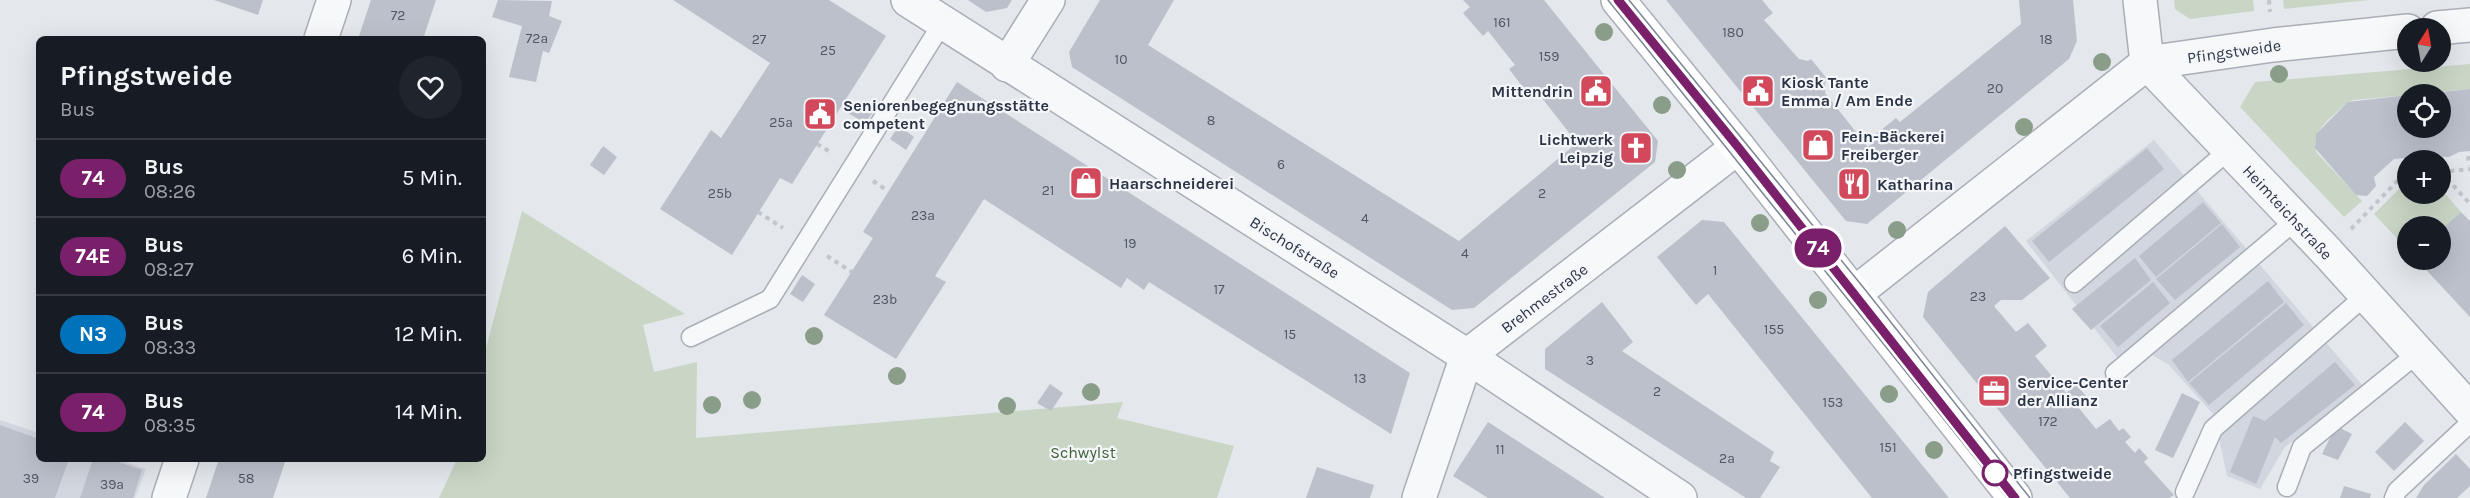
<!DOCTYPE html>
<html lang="de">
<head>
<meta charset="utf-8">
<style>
  :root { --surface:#171b24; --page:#20242c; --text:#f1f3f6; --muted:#9ea1a6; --line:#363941 }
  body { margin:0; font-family:Karla,sans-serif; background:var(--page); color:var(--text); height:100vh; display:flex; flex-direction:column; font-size:22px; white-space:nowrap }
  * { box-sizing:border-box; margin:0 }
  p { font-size:20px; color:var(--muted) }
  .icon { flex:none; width:33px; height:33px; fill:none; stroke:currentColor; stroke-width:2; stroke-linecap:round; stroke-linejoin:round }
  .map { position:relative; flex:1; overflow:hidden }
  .panel { position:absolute; left:36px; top:36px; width:450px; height:426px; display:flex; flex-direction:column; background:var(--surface); border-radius:9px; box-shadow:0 6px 24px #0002 }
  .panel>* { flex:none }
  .badge { padding:0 12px; border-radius:20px; font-size:21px; line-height:39px }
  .needle { width:39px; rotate:11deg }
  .buttons { position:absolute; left:2397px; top:18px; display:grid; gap:12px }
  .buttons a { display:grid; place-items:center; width:54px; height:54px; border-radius:50%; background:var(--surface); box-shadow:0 6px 24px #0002; font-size:30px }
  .map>.badge { position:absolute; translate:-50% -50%; box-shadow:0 0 0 3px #fff }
  .round { display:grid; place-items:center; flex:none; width:63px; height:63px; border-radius:32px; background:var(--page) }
  .head { display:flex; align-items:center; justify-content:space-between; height:102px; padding:0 24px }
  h1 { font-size:28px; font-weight:700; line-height:45px }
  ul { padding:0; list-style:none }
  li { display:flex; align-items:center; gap:18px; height:78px; padding:0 24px; border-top:2px solid var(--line) }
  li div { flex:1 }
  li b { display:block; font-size:22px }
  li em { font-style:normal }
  li .badge { min-width:66px; font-weight:700; text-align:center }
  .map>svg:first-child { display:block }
</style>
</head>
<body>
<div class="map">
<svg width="2470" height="498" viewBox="0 0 2470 498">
  <rect width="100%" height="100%" fill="#e4e7ec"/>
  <!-- built -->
  <path fill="#d2d6de" d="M2154 140 2363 386 2285 447 2260 489 2227 476 2214 415 2169 365 2139 347 2123 365 2026 241Z
    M0 420 39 433V459H116L146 469 135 498H0Z"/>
  <!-- green -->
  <path fill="#c9d6c5" d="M2174 0H2253L2254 11 2190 19 2175 9Z
    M2283 0H2369L2284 9Z
    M2470 64V89L2354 100 2348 102C2334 116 2308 131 2317 153L2362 201 2344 217 2240 107 2255 82Z
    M2407 181 2408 194H2440L2441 189 2461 212 2441 231 2440 226H2408L2407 249 2374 214Z
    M522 211 685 314 643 325 654 372 697 362 696 438 1123 402 1117 418 1234 446 1217 498H439L457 459H483V360Z"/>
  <!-- building -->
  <path fill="#bbc0ca" d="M214 0H263L258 15Z
    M371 0H436L423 39H358Z
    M498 0 552 1 549 16 562 21 549 53 543 51 536 82 509 77 522 26 492 17Z
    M673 0H829L886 36 792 184 780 178 732 255 660 209 711 130 721 138 770 63Z
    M968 0H1012L1007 8 986 12Z
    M1100 0H1174L1148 45 1459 241 1577 143 1535 89 1528 94 1509 69 1515 65 1488 31 1483 36 1463 13 1470 7 1463 0H1544L1658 141 1655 162 1474 308 1452 310 1072 67 1069 52Z
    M1666 0H1762L1773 13 1764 20 1799 59 1808 61 1811 59 1828 80 1825 83V93L1868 147 1878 138 1875 135 1896 118 1900 122 2021 24 2019 0H2073L2077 41 2069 59 1867 224 1846 221Z
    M957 82 1410 373 1391 434 1149 282 1144 290 1127 278 1121 288 984 199 935 276 946 282 896 359 824 315 873 238 863 232Z
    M2470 89V151L2459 152 2449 157 2432 156 2394 159 2374 177 2376 186 2367 196 2356 195 2315 148 2316 134 2348 102 2408 95V128H2440V94L2433 93Z
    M856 101 873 112 865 123 848 113Z
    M899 126 914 137 906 150 890 139Z
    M603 146 617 157 604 175 590 165Z
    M2147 148 2164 169 2049 262 2032 241Z
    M2203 202 2221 223 2156 277 2139 256Z
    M2461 212 2470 221V317L2417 260H2440V231Z
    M1702 220 1724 222 1949 498H1872L1708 294 1696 305 1657 257Z
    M2222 224 2240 247 2175 300 2156 279Z
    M2005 226 2050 278 2022 300H2001L1994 306 2016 332 2028 323 2047 346 2035 356 2066 393 2076 385 2089 399 2078 407 2096 429 2110 419 2119 431 2123 428 2131 437 2125 442 2135 453 2139 448 2148 458 2144 462 2174 495 2169 498H2070L1923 317 1928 292Z
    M2135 258 2151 280 2091 330 2072 309Z
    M802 275 815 284 803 302 790 294Z
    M2268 281 2284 302 2188 382 2172 360Z
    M2153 282 2170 303 2118 347 2100 326Z
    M1602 302 1633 342 1622 351 1774 452 1770 461 1780 467 1760 498H1746L1545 369V349Z
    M2286 303 2304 325 2209 405 2189 383Z
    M2335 362 2355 385 2281 443 2275 437 2256 484 2230 472 2253 416 2265 421Z
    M1050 384 1063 393 1051 411 1037 403Z
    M2182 393 2200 402 2173 458 2155 450Z
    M1488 422 1573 477 1605 498H1488L1453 476Z
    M2405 422 2424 441 2394 471 2375 452Z
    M0 425 39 439V459H69L55 498H0Z
    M2336 426 2352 434 2338 460 2322 454Z
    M2456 454 2470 469V486L2457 498H2416L2424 485Z
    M93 459H109L142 470 133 498H80Z
    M219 459H286L273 498H206Z
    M1317 467 1374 485 1370 498H1306Z
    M2344 486 2371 494 2370 498H2340Z"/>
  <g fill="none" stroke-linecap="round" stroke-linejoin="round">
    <defs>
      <path id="lane" d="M2074 283 2229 150
        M691 337 770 299 943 22
        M2115 373 2296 220
        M2287 487 2302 447 2418 353
        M2185 492 2213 429 2366 295
        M2394 498 2397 491 2470 423"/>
      <path id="street" d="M908 0 1467 356 1680 498
        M2140 0 2147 63 2328 253 2470 410
        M2437 28 2470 25
        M321 39 334 0
        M1007 65 1048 0
        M1854 294 2147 63 2273 45 2408 31
        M169 498 182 459
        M1419 498 1467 356 1738 147"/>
      <path id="secondary" d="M1618 0 1738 147 2015 498"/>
    </defs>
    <!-- lane casing -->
    <use href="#lane" stroke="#a9aeb7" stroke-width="21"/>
    <!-- street casing -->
    <use href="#street" stroke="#a9aeb7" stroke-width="36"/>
    <!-- secondary casing -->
    <use href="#secondary" stroke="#a9aeb7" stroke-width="36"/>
    <!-- path -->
    <path stroke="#c2c5cb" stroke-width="4" stroke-dasharray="4.5 4.5" stroke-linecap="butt" d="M2269 0 2270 12
      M817 144 832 153
      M2470 158H2468L2470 165
      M2441 172 2470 204
      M2441 172 2470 169
      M873 181 888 191
      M758 212 783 228
      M2351 229 2401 177 2408 176
      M827 256 852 272"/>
    <!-- lane -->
    <use href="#lane" stroke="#f7f8fa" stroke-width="18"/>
    <!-- street -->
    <use href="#street" stroke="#f7f8fa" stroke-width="33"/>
    <!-- secondary -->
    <use href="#secondary" stroke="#fff" stroke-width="33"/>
    <!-- tram -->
    <path stroke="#7d8696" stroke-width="1.5" d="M1608 0 2007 498
      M1629 0 1863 287 2030 498"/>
  </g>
  <!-- trees -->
  <g fill="#899d89">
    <circle cx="1604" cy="32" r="9"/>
    <circle cx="2102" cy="62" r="9"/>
    <circle cx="2279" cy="74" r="9"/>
    <circle cx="1662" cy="105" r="9"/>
    <circle cx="2024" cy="127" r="9"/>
    <circle cx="1677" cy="170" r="9"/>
    <circle cx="1760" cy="223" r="9"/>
    <circle cx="1897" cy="230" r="9"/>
    <circle cx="1818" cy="300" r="9"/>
    <circle cx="814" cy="336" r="9"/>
    <circle cx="897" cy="376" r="9"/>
    <circle cx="1091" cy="392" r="9"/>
    <circle cx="1889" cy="394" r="9"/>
    <circle cx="752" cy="400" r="9"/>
    <circle cx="712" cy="405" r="9"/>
    <circle cx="1007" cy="406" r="9"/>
    <circle cx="1934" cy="450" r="9"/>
  </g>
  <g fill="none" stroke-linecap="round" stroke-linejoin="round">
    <defs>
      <path id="line" d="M1618 0 1738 147 2015 498"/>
    </defs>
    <!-- line casing -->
    <use href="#line" stroke="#fff" stroke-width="14"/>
    <!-- line -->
    <use href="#line" stroke="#7a206a" stroke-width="9"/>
  </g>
  <!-- icons -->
  <defs>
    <symbol id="civic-square" viewBox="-11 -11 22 22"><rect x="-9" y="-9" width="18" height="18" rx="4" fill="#d1495b" stroke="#f4f6f9"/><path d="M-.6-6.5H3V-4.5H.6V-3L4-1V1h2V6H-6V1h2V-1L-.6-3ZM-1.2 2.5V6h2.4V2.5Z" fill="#fff"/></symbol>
    <symbol id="shop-square" viewBox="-11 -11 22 22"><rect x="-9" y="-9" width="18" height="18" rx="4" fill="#d1495b" stroke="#f4f6f9"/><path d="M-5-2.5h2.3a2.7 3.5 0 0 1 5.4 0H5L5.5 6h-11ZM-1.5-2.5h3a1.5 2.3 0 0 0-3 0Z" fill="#fff"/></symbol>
    <symbol id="church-square" viewBox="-11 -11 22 22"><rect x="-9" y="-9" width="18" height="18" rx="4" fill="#d1495b" stroke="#f4f6f9"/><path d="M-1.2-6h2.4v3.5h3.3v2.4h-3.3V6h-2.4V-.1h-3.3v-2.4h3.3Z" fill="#fff"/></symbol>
    <symbol id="restaurant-square" viewBox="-11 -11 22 22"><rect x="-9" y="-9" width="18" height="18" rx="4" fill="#d1495b" stroke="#f4f6f9"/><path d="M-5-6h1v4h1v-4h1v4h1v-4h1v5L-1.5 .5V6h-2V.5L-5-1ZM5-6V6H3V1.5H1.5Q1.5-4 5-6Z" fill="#fff"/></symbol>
    <symbol id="office-square" viewBox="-11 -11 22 22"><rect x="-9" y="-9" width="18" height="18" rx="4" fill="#d1495b" stroke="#f4f6f9"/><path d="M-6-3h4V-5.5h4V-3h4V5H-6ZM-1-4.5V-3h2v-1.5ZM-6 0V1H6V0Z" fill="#fff"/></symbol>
  </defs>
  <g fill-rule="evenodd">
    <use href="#civic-square" x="1577" y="72" width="38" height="38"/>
    <use href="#civic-square" x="1739" y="72" width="38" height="38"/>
    <use href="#civic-square" x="801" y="95" width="38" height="38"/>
    <use href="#shop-square" x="1799" y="126" width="38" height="38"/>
    <use href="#church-square" x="1617" y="129" width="38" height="38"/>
    <use href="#shop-square" x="1067" y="164" width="38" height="38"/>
    <use href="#restaurant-square" x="1835" y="165" width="38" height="38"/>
    <use href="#office-square" x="1975" y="372" width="38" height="38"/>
  </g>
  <!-- markers -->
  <circle fill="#fff" stroke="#7a206a" stroke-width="3" cx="1995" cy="473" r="12"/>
  <g text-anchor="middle" stroke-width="4.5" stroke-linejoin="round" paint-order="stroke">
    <!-- number labels -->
    <g font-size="14" fill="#4f5766">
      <text x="398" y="20">72</text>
      <text x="1502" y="27">161</text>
      <text x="1733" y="37">180</text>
      <text x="537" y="43">72a</text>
      <text x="759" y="44">27</text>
      <text x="2046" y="44">18</text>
      <text x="828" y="55">25</text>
      <text x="1549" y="61">159</text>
      <text x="1121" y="64">10</text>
      <text x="1995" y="93">20</text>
      <text x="1211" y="125">8</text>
      <text x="781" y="127">25a</text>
      <text x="1281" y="169">6</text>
      <text x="1048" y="195">21</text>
      <text x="720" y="198">25b</text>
      <text x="1542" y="198">2</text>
      <text x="923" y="220">23a</text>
      <text x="1365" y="223">4</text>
      <text x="1130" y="248">19</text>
      <text x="1465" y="258">4</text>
      <text x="1715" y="275">1</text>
      <text x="1219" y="294">17</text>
      <text x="1978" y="301">23</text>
      <text x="885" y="304">23b</text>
      <text x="1774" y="334">155</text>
      <text x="1290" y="339">15</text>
      <text x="1590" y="365">3</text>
      <text x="1360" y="383">13</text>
      <text x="1657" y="396">2</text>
      <text x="1833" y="407">153</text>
      <text x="2048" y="426">172</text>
      <text x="1888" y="452">151</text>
      <text x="1500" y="454">11</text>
      <text x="1727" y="463">2a</text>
      <text x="31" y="483">39</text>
      <text x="246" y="483">58</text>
      <text x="112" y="489">39a</text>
    </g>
    <!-- street labels -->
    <g font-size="16" fill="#2b3445" stroke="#f4f6f9">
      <text transform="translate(2234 51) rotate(-8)" y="6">Pfingstweide</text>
      <text transform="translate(2288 212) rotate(47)" y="6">Heimteichstraße</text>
      <text transform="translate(1295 247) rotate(32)" y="6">Bischofstraße</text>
      <text transform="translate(1544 298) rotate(-37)" y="6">Brehmestraße</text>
    </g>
    <!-- poi labels -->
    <g font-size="16" font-weight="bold" fill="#2b3445" stroke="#f4f6f9" text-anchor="start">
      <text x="1781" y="88">Kiosk Tante<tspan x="1781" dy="18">Emma / Am Ende</tspan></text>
      <text x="1573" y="97" text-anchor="end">Mittendrin</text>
      <text x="843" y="111">Seniorenbegegnungsstätte<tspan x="843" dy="18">competent</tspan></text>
      <text x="1841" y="142">Fein-Bäckerei<tspan x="1841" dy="18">Freiberger</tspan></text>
      <text x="1613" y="145" text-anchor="end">Lichtwerk<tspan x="1613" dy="18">Leipzig</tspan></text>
      <text x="1109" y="189">Haarschneiderei</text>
      <text x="1877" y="190">Katharina</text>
      <text x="2017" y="388">Service-Center<tspan x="2017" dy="18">der Allianz</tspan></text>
    </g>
    <!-- park labels -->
    <g font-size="16" fill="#3f6138" stroke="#f4f6f9">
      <text x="1083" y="458">Schwylst</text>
    </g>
    <!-- stop labels -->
    <g font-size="16" font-weight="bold" fill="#2b3445" stroke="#f4f6f9" text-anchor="start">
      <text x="2013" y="479">Pfingstweide</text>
    </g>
  </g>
</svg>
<div class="buttons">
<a><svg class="needle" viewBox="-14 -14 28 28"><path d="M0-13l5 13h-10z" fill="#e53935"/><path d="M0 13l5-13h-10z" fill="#9ea1a6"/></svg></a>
<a><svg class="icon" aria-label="locate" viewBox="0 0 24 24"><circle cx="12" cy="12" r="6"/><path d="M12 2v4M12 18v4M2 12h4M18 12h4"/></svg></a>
<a>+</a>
<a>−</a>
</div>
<b class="badge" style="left:1818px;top:248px;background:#7a206a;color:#fff">74</b>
<section class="panel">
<div class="head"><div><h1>Pfingstweide</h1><p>Bus</p></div><a class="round"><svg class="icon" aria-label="heart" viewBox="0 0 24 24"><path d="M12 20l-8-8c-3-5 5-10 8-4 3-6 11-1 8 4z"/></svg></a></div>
<ul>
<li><span class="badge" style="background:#7a206a;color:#fff">74</span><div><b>Bus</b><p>08:26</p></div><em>5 Min.</em></li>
<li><span class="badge" style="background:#7a206a;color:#fff">74E</span><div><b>Bus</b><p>08:27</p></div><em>6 Min.</em></li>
<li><span class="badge" style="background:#0072bc;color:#fff">N3</span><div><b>Bus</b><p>08:33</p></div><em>12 Min.</em></li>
<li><span class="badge" style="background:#7a206a;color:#fff">74</span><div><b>Bus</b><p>08:35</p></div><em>14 Min.</em></li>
</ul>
</section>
</div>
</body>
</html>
